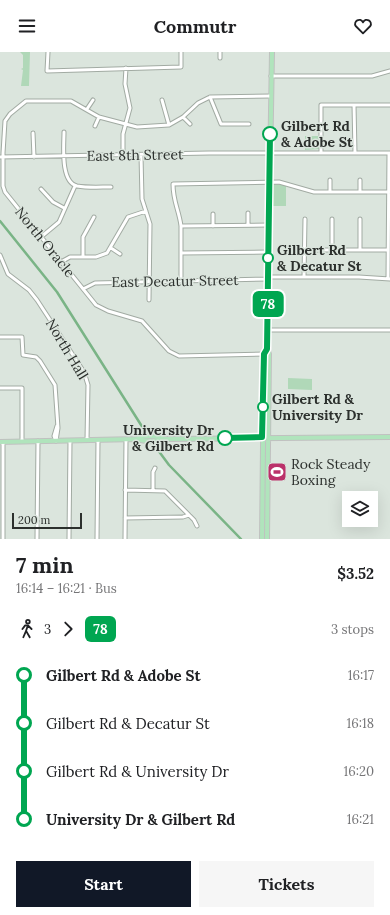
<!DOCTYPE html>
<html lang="en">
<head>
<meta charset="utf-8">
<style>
  :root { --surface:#fff; --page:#f6f6f6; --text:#202124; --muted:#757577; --accent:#111827 }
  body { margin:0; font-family:Lora,serif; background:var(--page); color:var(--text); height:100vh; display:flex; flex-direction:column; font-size:15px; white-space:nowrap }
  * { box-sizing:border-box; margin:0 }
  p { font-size:13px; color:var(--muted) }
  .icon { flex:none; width:22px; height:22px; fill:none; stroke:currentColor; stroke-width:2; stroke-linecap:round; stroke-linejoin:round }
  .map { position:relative; height:487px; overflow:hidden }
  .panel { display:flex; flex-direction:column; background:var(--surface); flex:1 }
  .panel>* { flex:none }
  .badge { padding:0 8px; border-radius:6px; font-size:14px; line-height:26px }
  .tools { position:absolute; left:342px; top:439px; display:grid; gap:8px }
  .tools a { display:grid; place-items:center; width:36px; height:36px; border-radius:0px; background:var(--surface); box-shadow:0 4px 16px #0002; font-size:20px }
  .scale { position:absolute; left:12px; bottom:10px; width:70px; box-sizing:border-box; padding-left:4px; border:2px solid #2c302d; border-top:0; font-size:11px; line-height:14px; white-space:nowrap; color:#2c302d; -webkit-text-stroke:3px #dbe5dd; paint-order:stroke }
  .map>.badge { position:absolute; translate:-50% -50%; box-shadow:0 0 0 2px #fff }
  .legs { display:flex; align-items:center; gap:6px; height:44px; padding:0 16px; font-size:13px }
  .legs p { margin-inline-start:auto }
  .summary { display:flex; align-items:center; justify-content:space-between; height:68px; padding:0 16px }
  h1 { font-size:22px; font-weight:700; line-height:30px }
  .primary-button { display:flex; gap:8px; margin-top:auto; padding:8px 16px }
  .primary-button a { flex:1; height:46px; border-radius:0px; background:var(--accent); color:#fff; font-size:16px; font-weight:700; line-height:46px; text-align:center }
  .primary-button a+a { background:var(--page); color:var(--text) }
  ul { padding:0 16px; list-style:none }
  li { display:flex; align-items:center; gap:14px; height:48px; font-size:15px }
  li i { display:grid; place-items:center; width:6px; height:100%; margin:0 5px; background:currentColor }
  li i::after { content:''; width:10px; height:10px; margin:-5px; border:3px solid; border-radius:50%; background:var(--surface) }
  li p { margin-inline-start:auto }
  li:first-child i { background:linear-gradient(#0000 50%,currentColor 0) }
  li:last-child i { background:linear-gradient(currentColor 50%,#0000 0) }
  header { display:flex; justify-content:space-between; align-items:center; height:52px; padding:0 16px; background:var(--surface); font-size:18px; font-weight:700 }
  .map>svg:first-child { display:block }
</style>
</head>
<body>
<header><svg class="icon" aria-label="menu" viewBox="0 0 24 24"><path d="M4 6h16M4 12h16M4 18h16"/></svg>Commutr<svg class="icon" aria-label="heart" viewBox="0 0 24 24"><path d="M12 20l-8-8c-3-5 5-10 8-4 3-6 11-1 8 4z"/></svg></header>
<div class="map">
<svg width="390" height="487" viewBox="0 0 390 487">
  <rect width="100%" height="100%" fill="#dbe5dd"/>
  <!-- green -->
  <path fill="#b0d8b8" d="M11 0H30L29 34H21L23 18 21 17 23 16V3L20 0Z
    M305 84H319V97L305 98Z
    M273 132 286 133V154H273Z
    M288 326 312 327V338L288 337Z"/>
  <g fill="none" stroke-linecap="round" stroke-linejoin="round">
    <!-- canal -->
    <path stroke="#7ab486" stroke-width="2.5" d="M0 169 57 240 148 384
      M152 390 169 413 241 487"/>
    <defs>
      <path id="minor" d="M48 0 47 19 181 15V0
        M220 6V0
        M271 24H372L390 19
        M210 45 221 72H249
        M162 48 169 73
        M354 53 355 101
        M87 57 93 48
        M183 65 190 72
        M95 74 99 65
        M64 80C64 93 60 130 77 134 88 136 100 135 111 135
        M33 81 34 105
        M321 101V53H390
        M123 103V82L130 56 125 32 126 16
        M141 103 142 147 150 172 149 248
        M0 105 209 101H390
        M330 128V140
        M360 128V140
        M41 137 53 150 64 156
        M248 161V173
        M181 174 269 173
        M213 174V162
        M41 185 59 170 75 134
        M111 196 120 202
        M304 198H388
        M332 198V167
        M360 198V167
        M181 201 268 200
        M0 203 8 222 29 238 37 248 84 320 88 333 87 388
        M83 205V185L94 165
        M61 210 70 205H96L107 201 128 165 146 159
        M268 225H359L390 227
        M304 225 305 167
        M388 227 389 101
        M181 228V174C179 158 173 150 173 132L279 130 314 140H389
        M83 237 95 231 268 227
        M267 278H390
        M0 285H22L23 303 36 305 40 309 55 333 58 376 56 389
        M266 302 179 304 169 299 142 269 108 259 96 253 5 140 3 134V101L5 69 10 62 26 49H71L99 65 137 75 169 73 183 65 198 51 210 45 271 44
        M0 336H22V389
        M56 389 54 384 57 374
        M125 438 165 439 194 468 197 474
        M153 438V420L155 416
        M125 466 183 465 189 463
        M3 487V390
        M37 487 38 389
        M69 487 70 389
        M97 487 98 388
        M125 487 126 388"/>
      <path id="major" d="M137 387C143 383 158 384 165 387
        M0 390 137 387C144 390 158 390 165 387L390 385
        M262 487 264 302 267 297
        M267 487 269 302 267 297 272 0"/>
    </defs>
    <!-- minor casing -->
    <use href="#minor" stroke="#a2aba3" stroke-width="5"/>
    <!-- major casing -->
    <use href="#major" stroke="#c0c1c0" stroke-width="6"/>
    <!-- minor -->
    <use href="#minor" stroke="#fff" stroke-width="3"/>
    <!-- major -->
    <use href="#major" stroke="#b0e4bc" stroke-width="4"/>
  </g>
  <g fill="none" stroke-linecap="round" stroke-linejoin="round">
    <defs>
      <path id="line-1" d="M225 386 262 385 264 302 267 297 270 82"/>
    </defs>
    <!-- line-1 casing -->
    <use href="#line-1" stroke="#fff" stroke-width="9"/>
    <!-- line-1 -->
    <use href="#line-1" stroke="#00a651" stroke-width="6"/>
  </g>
  <!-- icons -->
  <defs>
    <symbol id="stadium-square" viewBox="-11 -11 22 22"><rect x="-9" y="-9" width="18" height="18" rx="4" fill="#bb316a" stroke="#dbe5dd"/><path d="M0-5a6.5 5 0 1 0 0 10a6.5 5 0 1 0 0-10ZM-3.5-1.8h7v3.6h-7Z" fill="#fff"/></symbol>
  </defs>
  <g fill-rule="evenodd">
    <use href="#stadium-square" x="266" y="409" width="22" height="22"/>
  </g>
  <!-- markers -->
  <g fill="#fff" stroke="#00a651" stroke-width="2">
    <circle cx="270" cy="82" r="7"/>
    <circle cx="268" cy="206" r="5"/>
    <circle cx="263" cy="355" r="5"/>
    <circle cx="225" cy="386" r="7"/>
  </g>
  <g text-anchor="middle" stroke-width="3" stroke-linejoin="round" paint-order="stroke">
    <!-- stop labels -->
    <g font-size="14" font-weight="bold" fill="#2c302d" stroke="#dbe5dd" text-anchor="start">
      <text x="281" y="79">Gilbert Rd<tspan x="281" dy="16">&amp; Adobe St</tspan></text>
      <text x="277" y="203">Gilbert Rd<tspan x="277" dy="16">&amp; Decatur St</tspan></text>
      <text x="272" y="352">Gilbert Rd &amp;<tspan x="272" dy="16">University Dr</tspan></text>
      <text x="214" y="383" text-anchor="end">University Dr<tspan x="214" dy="16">&amp; Gilbert Rd</tspan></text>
    </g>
    <!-- street labels -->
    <g font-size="14" fill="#2c302d" stroke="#dbe5dd">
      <text transform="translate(135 103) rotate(-1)" y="5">East 8th Street</text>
      <text transform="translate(45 190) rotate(51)" y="5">North Oracle</text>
      <text transform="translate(175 229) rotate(-1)" y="5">East Decatur Street</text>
      <text transform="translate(67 297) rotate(59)" y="5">North Hall</text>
    </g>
    <!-- poi labels -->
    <g font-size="14" fill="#2c302d" stroke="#dbe5dd" text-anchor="start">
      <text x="291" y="417">Rock Steady<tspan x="291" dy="16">Boxing</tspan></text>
    </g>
  </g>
</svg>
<div class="tools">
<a><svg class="icon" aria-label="layers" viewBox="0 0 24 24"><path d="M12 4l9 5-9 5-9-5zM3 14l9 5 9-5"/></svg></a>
</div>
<div class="scale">200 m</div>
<b class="badge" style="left:268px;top:252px;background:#00a651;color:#fff">78</b>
</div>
<section class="panel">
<div class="summary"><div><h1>7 min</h1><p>16:14 – 16:21 · Bus</p></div><b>$3.52</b></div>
<div class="legs"><svg class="icon" aria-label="walk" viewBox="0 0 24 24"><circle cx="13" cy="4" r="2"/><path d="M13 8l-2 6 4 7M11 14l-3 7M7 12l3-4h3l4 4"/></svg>3<svg class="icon" aria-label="forward" viewBox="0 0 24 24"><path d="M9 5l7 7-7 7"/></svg><b class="badge" style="background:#00a651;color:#fff">78</b><p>3 stops</p></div>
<ul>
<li><i style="color:#00a651"></i><b>Gilbert Rd &amp; Adobe St</b><p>16:17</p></li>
<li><i style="color:#00a651"></i><span>Gilbert Rd &amp; Decatur St</span><p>16:18</p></li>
<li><i style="color:#00a651"></i><span>Gilbert Rd &amp; University Dr</span><p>16:20</p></li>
<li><i style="color:#00a651"></i><b>University Dr &amp; Gilbert Rd</b><p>16:21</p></li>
</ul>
<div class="primary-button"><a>Start</a><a>Tickets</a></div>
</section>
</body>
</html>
